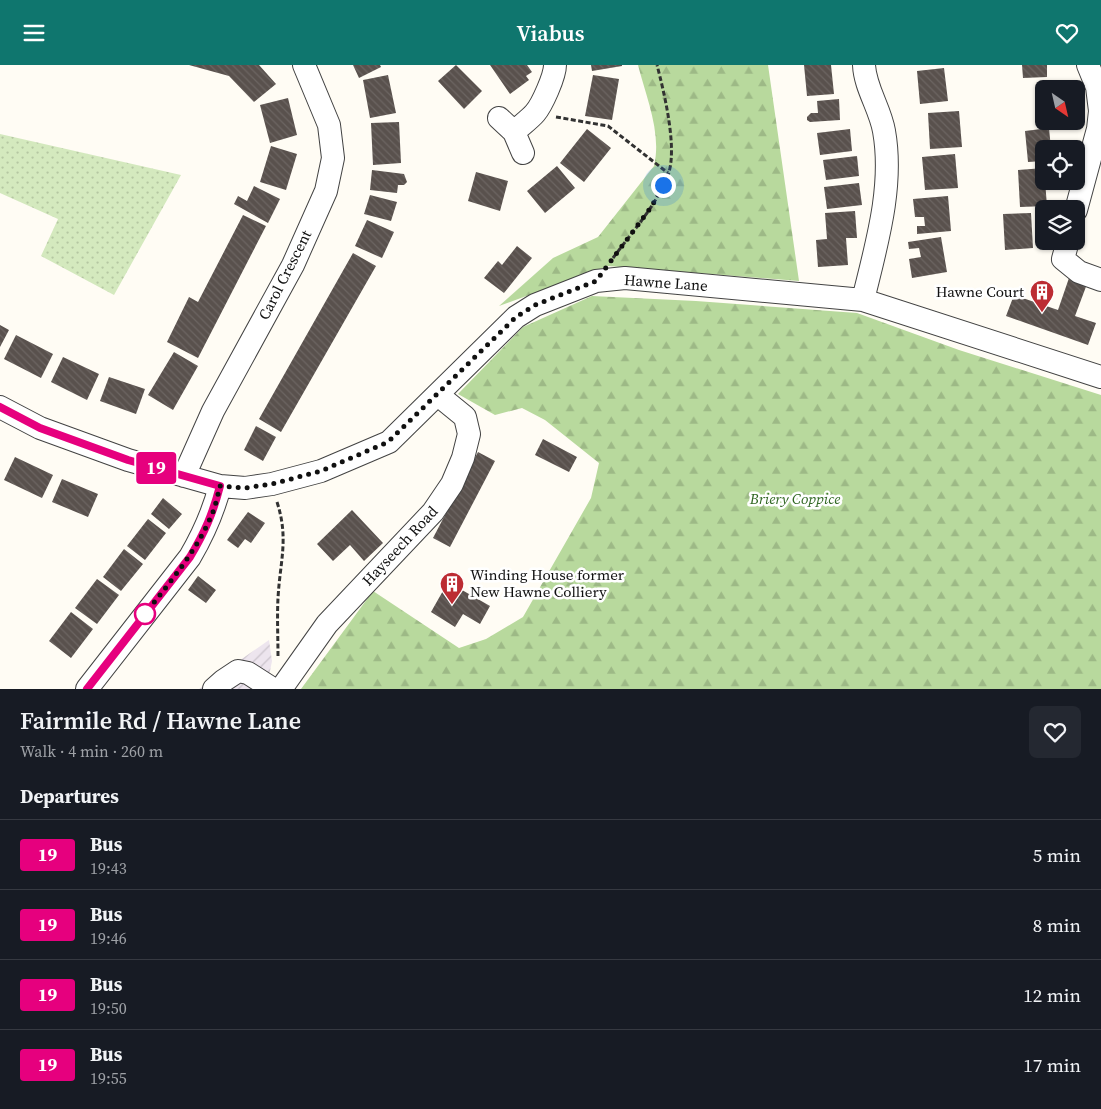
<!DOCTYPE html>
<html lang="en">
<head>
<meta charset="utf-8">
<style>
  :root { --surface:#171b24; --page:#242831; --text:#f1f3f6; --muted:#9ea1a6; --line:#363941; --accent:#0f766e }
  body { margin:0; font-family:"Source Serif 4",serif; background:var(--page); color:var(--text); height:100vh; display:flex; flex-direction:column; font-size:19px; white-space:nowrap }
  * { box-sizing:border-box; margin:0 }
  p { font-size:16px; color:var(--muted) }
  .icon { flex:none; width:28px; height:28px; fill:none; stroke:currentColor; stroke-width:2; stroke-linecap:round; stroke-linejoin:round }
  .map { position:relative; height:624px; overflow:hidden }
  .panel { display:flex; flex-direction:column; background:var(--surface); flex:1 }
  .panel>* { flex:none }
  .badge { padding:0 10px; border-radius:4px; font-size:18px; line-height:32px }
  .needle { width:32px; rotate:146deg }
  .buttons { position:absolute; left:1035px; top:15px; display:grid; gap:10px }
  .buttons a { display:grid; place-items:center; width:50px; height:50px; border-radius:8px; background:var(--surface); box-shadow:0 1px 4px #0004; font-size:25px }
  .you { position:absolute; width:25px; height:25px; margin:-12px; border:4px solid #fff; border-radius:50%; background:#1a73e8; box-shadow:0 0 0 8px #1a73e833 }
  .map>.badge { position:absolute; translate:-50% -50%; box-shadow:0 0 0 2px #fff }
  h2 { padding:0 20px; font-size:19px; line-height:45px }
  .round { display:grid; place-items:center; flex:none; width:52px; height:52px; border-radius:8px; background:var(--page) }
  .summary { display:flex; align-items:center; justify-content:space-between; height:85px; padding:0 20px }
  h1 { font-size:24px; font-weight:600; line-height:38px }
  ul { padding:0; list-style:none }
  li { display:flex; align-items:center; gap:15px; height:70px; padding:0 20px; border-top:1px solid var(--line) }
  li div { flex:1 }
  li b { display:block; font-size:19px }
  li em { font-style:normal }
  li .badge { min-width:55px; font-weight:700; text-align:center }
  header { display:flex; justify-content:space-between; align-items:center; height:65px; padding:0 20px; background:var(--accent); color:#fff; font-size:22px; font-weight:600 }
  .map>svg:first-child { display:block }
</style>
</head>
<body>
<header><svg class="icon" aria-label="menu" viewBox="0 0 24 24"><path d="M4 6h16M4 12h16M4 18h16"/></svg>Viabus<svg class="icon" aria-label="heart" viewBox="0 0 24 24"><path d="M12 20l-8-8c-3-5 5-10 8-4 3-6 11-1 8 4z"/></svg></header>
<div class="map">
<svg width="1101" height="624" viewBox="0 0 1101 624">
  <defs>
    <pattern id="industrial-furrows" width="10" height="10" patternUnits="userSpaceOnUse" patternTransform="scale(1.25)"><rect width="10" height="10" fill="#ede5ee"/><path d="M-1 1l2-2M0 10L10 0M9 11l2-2" fill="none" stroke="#cac3cb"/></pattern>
    <pattern id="grass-dots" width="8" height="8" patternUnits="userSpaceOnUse" patternTransform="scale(1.25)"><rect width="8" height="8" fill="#d4e9be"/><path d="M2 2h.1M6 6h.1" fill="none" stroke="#b5c7a2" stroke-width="1.8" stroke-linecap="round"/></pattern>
    <pattern id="forest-firs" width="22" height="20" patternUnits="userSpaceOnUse" patternTransform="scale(1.25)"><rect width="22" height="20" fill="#b8d99d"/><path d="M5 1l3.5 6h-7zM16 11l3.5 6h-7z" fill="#9db986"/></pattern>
    <pattern id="building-back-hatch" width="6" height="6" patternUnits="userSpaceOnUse" patternTransform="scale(1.25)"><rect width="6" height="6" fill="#59514d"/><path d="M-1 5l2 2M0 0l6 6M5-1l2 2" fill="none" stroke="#6c6562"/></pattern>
  </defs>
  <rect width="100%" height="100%" fill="#fffcf4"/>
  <!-- industrial -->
  <path fill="url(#industrial-furrows)" d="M269 575 272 596 268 616 265 624H199Z"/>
  <!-- grass -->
  <path fill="url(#grass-dots)" d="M0 69 181 110 114 230 41 191 58 154 0 128Z"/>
  <!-- forest -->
  <path fill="url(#forest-firs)" d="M638 0H768L799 216 608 201 499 241 553 193 598 172 654 101C662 68 646 32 638 0Z
    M592 231 696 236 857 248 959 285 1101 330V624H301L373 526 459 583 486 574 523 552 591 433 599 398 545 355 522 343 495 350 458 329 523 262Z"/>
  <!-- building -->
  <path fill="url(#building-back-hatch)" d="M189 0H259L276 19 254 37 229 11Z
    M353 0H380L381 2 359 13Z
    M456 0 482 26 464 44 438 16Z
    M490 0H527L532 7 526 11 529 15 510 29Z
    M591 0H622V1L592 6Z
    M804 0H831L834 29 807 31Z
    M1022 0H1047V12L1023 13Z
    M944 3 948 36 920 39 917 6Z
    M388 10 396 48 370 53 363 15Z
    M593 10 619 14 612 55 585 51Z
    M1062 18V24H1044V54H1038L1037 19Z
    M288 33 297 70 270 78 260 40Z
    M839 34 840 55 810 57 807 55V52L811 48H818L817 36Z
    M959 46 962 82 930 84 928 48Z
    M399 57 401 98 373 100 371 58Z
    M1049 63 1051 84H1044V96L1028 97 1025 66Z
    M587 64 611 83 584 117 560 98Z
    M850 64 852 86 820 90 817 68Z
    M271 81 297 89 286 125 260 117Z
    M955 89 958 123 925 125 922 92Z
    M857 91 859 111 826 115 823 95Z
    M557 101 575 123 545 148 527 126Z
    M1044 103 1047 141 1020 142 1018 105Z
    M372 105 404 109 407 117 404 120H398L397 128 370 125Z
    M476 107 508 116 500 146 468 136Z
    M859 118 862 140 827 144 824 122Z
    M254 121 280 134 268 158 234 139 238 131 247 136Z
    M370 130 397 137 391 156 364 149Z
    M948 131 951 166 917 169V161H925L924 152H915L913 134Z
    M855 146 857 173H846L848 200 818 202 816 175 827 174 825 148Z
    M1031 148 1033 183 1005 185 1003 149Z
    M243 150 266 161 198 293 167 277 189 232 198 237Z
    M367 155 394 167 382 193 355 181Z
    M941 172 947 207 912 213 909 194 921 192 919 183 909 184 908 177Z
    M517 181 532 193 504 228 484 213 498 196 502 200Z
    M353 188 376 201 281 367 259 354Z
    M1069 213 1087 219 1075 251 1096 258 1088 280 1006 251 1014 230 1058 245Z
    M0 260 9 265 0 282Z
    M16 270 53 289 41 313 4 294Z
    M174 287 198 301 173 345 148 330Z
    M63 292 99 309 87 335 51 317Z
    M109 312 145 324 136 349 100 336Z
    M256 361 276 372 263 396 244 385Z
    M543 374 577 392 569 407 535 390Z
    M478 387 495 396 450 482 433 473Z
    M15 392 53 410 42 433 4 415Z
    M62 414 98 429 88 452 52 437Z
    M163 433 182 449 169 464 151 449Z
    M352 445 383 478 364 496 350 480 333 496 317 479Z
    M248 447 265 458 251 478 245 474 238 483 227 475Z
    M148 454 166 468 145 495 127 481Z
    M124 484 143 499 121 526 103 512Z
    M198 511 216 525 206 538 188 525Z
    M97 514 119 530 97 559 75 543Z
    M448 517 490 541 480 559 463 549 455 562 431 547Z
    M71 547 93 564 71 593 49 576Z"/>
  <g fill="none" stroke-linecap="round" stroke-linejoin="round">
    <defs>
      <path id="minor" d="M499 53 514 67 523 88
        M514 67C520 61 529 55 535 48 542 40 555 11 555 0
        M1076 145 1098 64 1100 46 1097 22 1088 0
        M1068 176 1063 194 1079 207 1101 215
        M863 235C876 181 894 122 884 66 880 43 865 23 864 0
        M0 342 40 363 128 395 220 421 245 423 272 419 321 406 389 377 516 252 535 240 596 216 625 213 863 235 1101 312
        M184 411 213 346 293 200 326 126 333 93 329 60 304 0
        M87 624 190 492C204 468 213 448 220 421
        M214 624 223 616 238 606 248 608 273 624
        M281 624 327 559 433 447 452 419 463 393 469 369 465 352 438 330"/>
    </defs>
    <!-- minor casing -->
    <use href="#minor" stroke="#434343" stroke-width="24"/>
    <!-- path -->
    <path stroke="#323232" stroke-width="3" stroke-dasharray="5 2.5" stroke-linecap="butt" d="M556 52 608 61 668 108
      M613 193C632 167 656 141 668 110 678 84 664 27 657 0
      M277 437C289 474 280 496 278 533 277 552 278 572 278 592"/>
    <!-- minor -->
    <use href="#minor" stroke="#fff" stroke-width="22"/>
  </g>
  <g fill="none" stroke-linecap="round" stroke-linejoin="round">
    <defs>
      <path id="line" d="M0 342 40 363 128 395 220 421C213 448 205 467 190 492L87 624"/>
    </defs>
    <!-- line casing -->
    <use href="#line" stroke="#fff" stroke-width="11"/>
    <!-- line -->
    <use href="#line" stroke="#e6007e" stroke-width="8"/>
    <!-- walk -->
    <path stroke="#101010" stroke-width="5" stroke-dasharray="0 9" d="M145 549 144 550C170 517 197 486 213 447 216 439 218 429 220 421L245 423 272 419 321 406 388 377 516 252 535 240 596 216 652 141 663 120"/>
  </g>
  <!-- icons -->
  <defs>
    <symbol id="building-pin" viewBox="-11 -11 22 30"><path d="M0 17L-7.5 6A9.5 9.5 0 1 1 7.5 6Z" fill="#bc2c33" stroke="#fff"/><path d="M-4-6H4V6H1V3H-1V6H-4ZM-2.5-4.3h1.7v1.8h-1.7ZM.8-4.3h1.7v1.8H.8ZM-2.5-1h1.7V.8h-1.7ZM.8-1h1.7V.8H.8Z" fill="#fff"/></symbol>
  </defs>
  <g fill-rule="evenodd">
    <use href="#building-pin" x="1028" y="213" width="28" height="38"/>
    <use href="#building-pin" x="438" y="505" width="28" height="38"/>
  </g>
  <!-- markers -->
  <circle fill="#fff" stroke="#e6007e" stroke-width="2.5" cx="145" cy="549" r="10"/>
  <g text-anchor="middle" stroke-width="5" stroke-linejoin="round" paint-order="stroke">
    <!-- street labels -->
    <g font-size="15" fill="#101010" stroke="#fff">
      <text transform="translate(285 210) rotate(-63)" y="5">Carol Crescent</text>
      <text transform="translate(666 218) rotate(4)" y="5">Hawne Lane</text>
      <text transform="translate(400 481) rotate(-47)" y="5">Hayseech Road</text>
    </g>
    <!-- poi labels -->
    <g font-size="15" fill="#101010" stroke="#fff" text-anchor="end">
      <text x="1024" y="232">Hawne Court</text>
      <text x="470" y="515" text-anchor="start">Winding House former<tspan x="470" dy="17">New Hawne Colliery</tspan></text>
    </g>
    <!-- park labels -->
    <g font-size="15" font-style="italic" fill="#306722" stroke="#fff">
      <text x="795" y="439">Briery Coppice</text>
    </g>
  </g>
</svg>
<div class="buttons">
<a><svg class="needle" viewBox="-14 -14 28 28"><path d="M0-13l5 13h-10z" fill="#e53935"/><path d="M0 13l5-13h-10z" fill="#9ea1a6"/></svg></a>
<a><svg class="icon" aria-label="locate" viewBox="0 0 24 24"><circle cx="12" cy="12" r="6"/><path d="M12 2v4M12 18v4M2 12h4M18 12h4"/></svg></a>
<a><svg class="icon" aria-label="layers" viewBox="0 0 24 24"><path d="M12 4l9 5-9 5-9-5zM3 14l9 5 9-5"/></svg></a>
</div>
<div class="you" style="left:663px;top:120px"></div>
<b class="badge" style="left:156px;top:403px;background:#e6007e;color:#fff">19</b>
</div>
<section class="panel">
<div class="summary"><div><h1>Fairmile Rd / Hawne Lane</h1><p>Walk · 4 min · 260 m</p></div><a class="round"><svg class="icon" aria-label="heart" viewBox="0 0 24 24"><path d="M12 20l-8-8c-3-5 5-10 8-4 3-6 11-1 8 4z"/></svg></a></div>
<h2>Departures</h2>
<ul>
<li><span class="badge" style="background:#e6007e;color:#fff">19</span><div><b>Bus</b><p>19:43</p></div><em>5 min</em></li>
<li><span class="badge" style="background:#e6007e;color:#fff">19</span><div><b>Bus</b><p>19:46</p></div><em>8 min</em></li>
<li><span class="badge" style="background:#e6007e;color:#fff">19</span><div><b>Bus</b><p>19:50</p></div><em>12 min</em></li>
<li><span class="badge" style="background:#e6007e;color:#fff">19</span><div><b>Bus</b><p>19:55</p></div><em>17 min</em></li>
</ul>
</section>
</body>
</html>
